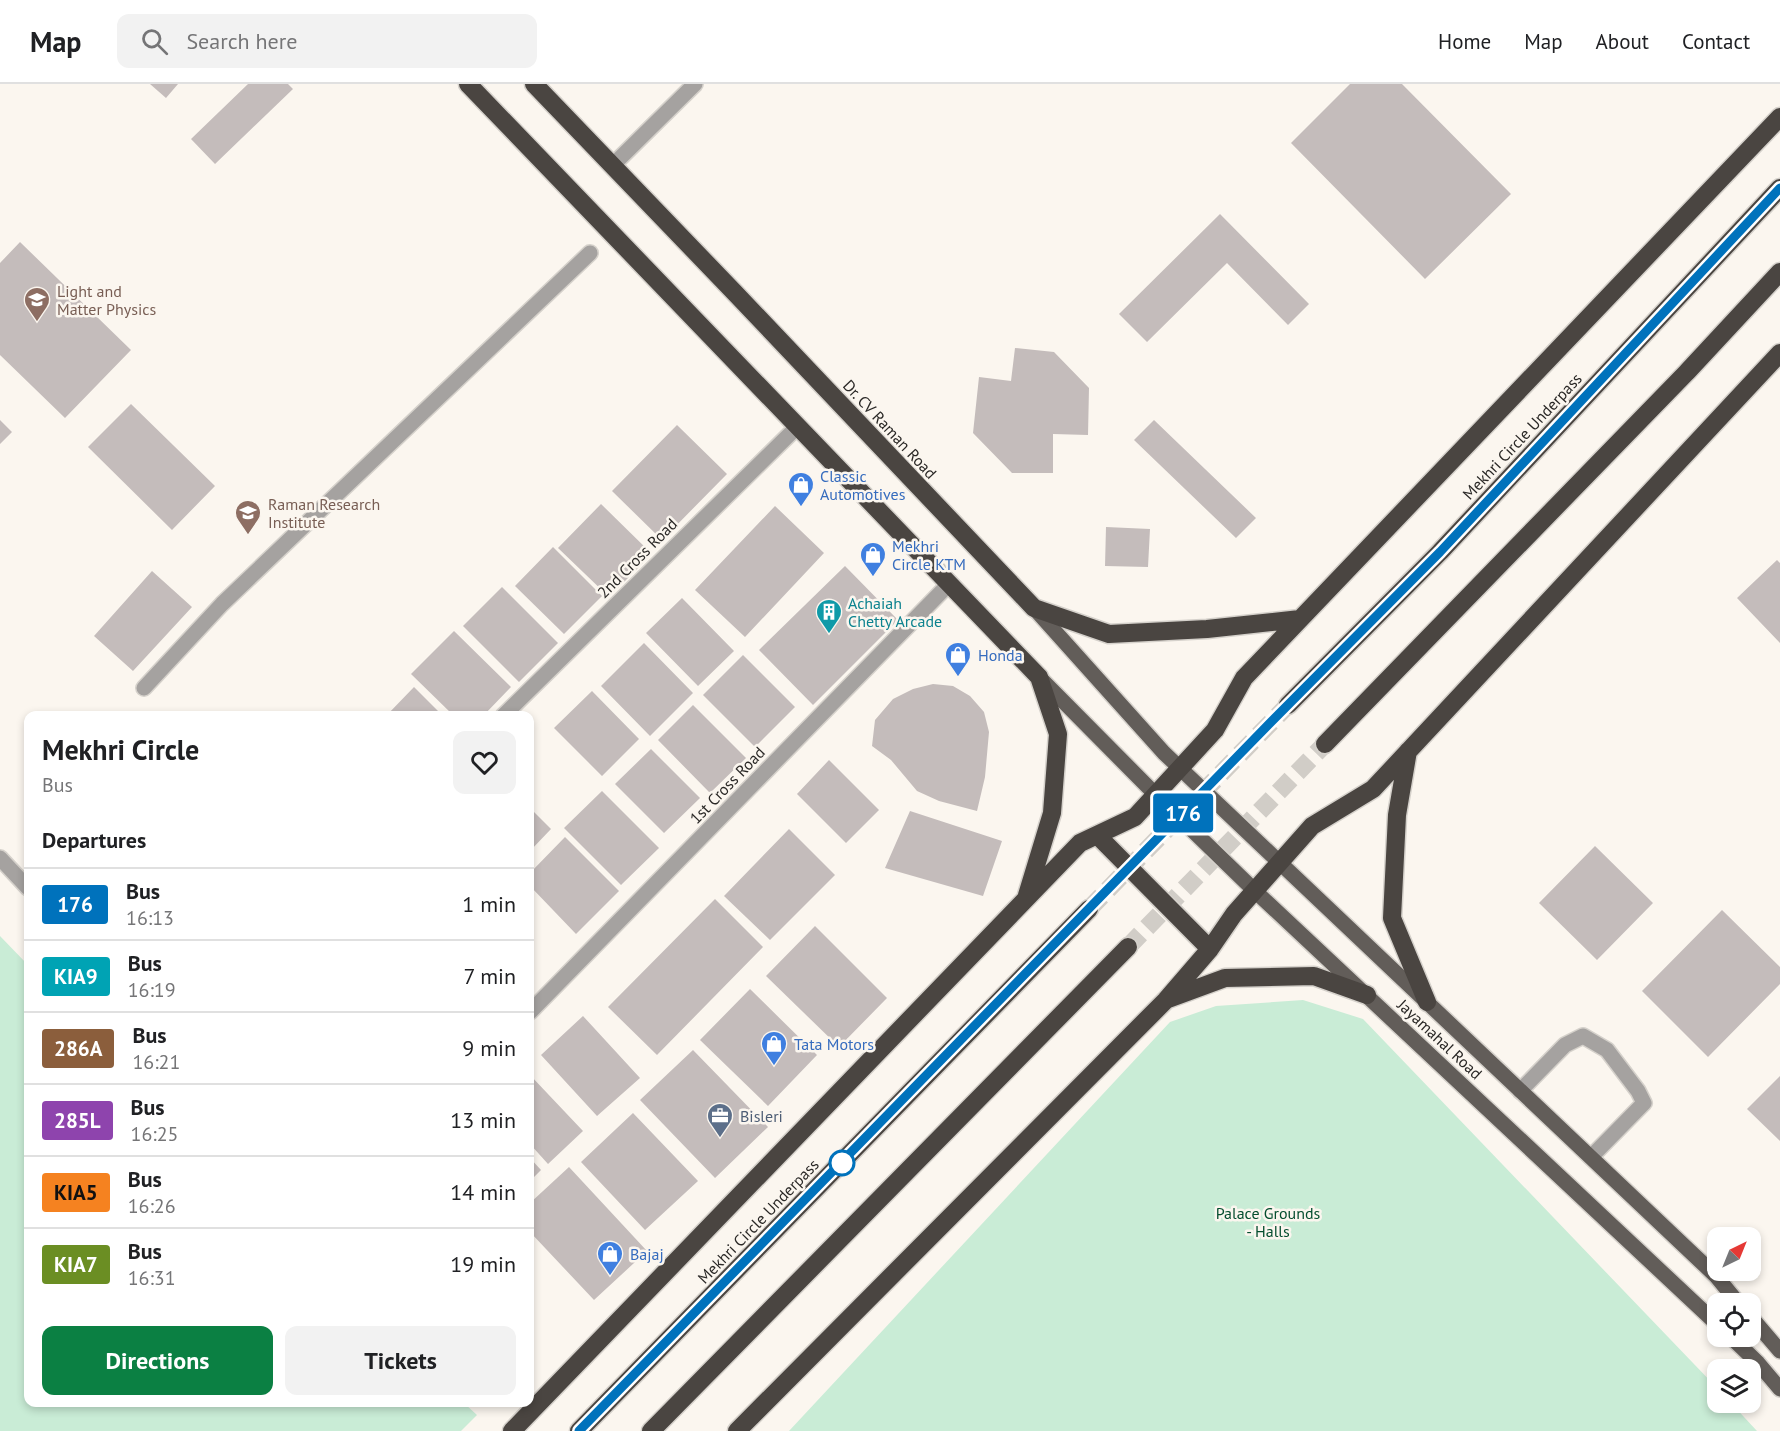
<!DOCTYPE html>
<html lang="en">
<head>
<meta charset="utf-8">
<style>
  :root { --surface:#fff; --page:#f2f2f2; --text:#202124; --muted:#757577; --line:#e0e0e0; --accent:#0b8043 }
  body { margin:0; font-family:"PT Sans",sans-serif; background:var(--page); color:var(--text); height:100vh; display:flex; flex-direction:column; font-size:22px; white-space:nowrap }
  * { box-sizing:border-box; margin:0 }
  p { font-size:20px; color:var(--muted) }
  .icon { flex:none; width:33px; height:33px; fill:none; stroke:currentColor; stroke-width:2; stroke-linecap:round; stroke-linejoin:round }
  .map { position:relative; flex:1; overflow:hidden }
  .panel { position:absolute; left:24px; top:627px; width:510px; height:696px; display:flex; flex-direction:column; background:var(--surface); border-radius:12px; box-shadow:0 3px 9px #0003 }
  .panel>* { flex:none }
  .badge { padding:0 12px; border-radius:4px; font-size:21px; line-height:39px }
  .needle { width:39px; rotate:43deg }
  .fabs { position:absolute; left:1707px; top:1143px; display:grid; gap:12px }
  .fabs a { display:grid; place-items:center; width:54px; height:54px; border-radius:12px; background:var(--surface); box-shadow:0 3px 9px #0003; font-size:30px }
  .map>.badge { position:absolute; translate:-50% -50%; box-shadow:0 0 0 3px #fff }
  h2 { padding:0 18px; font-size:22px; line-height:54px }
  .round { display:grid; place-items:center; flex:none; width:63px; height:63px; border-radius:12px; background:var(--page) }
  .headline { display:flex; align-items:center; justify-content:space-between; height:102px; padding:0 18px }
  h1 { font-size:28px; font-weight:700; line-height:45px }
  .primary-button { display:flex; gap:12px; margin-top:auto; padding:12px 18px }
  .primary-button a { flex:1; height:69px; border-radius:12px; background:var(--accent); color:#fff; font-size:24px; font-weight:700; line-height:69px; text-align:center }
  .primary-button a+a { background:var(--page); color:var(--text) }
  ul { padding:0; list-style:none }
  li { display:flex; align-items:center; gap:18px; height:72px; padding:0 18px; border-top:2px solid var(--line) }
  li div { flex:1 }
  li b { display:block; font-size:22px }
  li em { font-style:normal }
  li .badge { min-width:66px; font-weight:700; text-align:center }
  header { display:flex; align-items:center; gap:36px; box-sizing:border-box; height:84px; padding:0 30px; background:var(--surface); border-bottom:2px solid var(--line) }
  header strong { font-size:28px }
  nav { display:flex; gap:33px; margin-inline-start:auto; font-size:21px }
  .search { width:420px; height:54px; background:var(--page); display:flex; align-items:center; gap:15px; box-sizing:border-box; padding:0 21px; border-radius:12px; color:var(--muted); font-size:22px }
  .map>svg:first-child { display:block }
</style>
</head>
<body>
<header>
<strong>Map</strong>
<div class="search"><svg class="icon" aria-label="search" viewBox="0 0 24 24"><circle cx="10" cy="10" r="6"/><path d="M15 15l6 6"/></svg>Search here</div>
<nav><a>Home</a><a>Map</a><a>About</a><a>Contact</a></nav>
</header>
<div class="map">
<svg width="1780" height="1347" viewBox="0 0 1780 1347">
  <rect width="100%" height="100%" fill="#fbf6ef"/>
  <!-- green -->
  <path fill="#c9ecd6" d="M0 852 28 881V1318L464 1319 477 1331 461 1347H0Z
    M1303 916 1363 935 1717 1304 1718 1318 1731 1319 1757 1347H789L1170 938 1216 922Z"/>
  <!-- building -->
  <path fill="#c4bcbb" d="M150 0H178L166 14Z
    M248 0H288L293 5 215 80 191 55Z
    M1350 0H1402L1511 110 1425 195 1291 59Z
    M1220 130 1309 220 1288 241 1227 179 1147 258 1119 230Z
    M20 158 131 266 65 334 0 271V179Z
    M1015 264 1054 268 1089 304 1088 351 1053 350V389H1012L973 349 979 293 1011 297Z
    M131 320 215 402 172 446 88 363Z
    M0 336 12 348 0 360Z
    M1154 336 1256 434 1236 454 1134 356Z
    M677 341 727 390 662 456 612 407Z
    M601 420 652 470 609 513 558 464Z
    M775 422 824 469 745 553 695 506Z
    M1106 443 1150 445 1148 483 1105 482Z
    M553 463 602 512 564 550 515 502Z
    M1777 476 1780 479V559L1737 514Z
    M845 482 898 536 813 621 759 566Z
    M152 487 192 523 133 587 94 552Z
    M502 503 558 559 519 598 463 542Z
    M682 514 734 567 698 602 646 549Z
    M454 547 511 603 483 632H454L411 590Z
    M644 559 693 609 650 652 601 602Z
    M743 571 795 623 755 663 703 611Z
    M933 600 953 602 970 612 984 628 989 648 985 693 977 727 939 717 917 707 891 676 872 662 875 636 893 615 913 605Z
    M414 603 443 632H386Z
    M592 607 639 655 602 692 554 644Z
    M693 621 746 674 710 709 658 656Z
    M651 665 700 714 664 749 615 700Z
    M829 676 879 726 846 759 797 710Z
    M602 707 659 764 621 801 564 744Z
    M530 724 551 745 530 767Z
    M910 727 1002 757 983 812 885 784Z
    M789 745 835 791 770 856 724 812Z
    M565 753 619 807 576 850 530 802V789Z
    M1595 762 1653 819 1597 876 1539 819Z
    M715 815 763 863 657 971 608 923Z
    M1722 826 1780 883V900L1708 973 1642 907Z
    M815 842 887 914 839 963 766 892Z
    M750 905 817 971 768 1022 700 956Z
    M583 932 640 994 597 1032 541 971Z
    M693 966 768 1043 715 1094 640 1016Z
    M530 991 583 1047 548 1080 530 1060Z
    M1780 992V1057L1747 1025Z
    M633 1029 698 1097 645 1146 581 1078Z
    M530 1074 541 1086 530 1097Z
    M569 1083 647 1167 594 1216 530 1148V1119Z"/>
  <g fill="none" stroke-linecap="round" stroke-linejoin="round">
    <!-- highway-tunnel -->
    <path stroke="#d1cdc7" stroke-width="18" stroke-dasharray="18 9" stroke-linecap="butt" d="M1089 825 1288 621
      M1128 863 1325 660"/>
    <defs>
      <path id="minor" d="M613 81 695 0
        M144 604 222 520 590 169
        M503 632 797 343
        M0 774 28 804
        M530 928 950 499
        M1520 1007 1565 961 1583 952 1607 966 1638 1007 1644 1019 1591 1073"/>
      <path id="major" d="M1034 524 1164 669 1716 1192 1739 1220
        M1041 595 1156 711 1255 807 1718 1241
        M1750 1232 1780 1267
        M1730 1252 1758 1279 1780 1305"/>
      <path id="highway" d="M468 0 1039 593 1058 650 1052 729 1027 811
        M534 0 735 209 1034 524 1109 550 1207 545 1300 535
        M1288 621 1440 468 1780 104
        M1325 660 1687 288 1780 188
        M1408 667 1397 731 1392 834 1427 918
        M1097 751 1210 865
        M1168 915 1225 894 1314 892 1367 911
        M512 1347 1080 759 1135 733 1215 646 1244 594 1780 33
        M579 1347 1089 825
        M651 1347 1128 863
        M737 1347 1166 916 1210 865 1234 830 1312 742 1373 705 1780 269"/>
    </defs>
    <!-- minor casing -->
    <use href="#minor" stroke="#d5d1cb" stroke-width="18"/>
    <!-- major casing -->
    <use href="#major" stroke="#d5d1cb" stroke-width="18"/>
    <!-- highway casing -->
    <use href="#highway" stroke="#d5d1cb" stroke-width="21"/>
    <!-- minor -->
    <use href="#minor" stroke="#a5a2a0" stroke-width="15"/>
    <!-- major -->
    <use href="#major" stroke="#625d59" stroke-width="15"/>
    <!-- highway -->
    <use href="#highway" stroke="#4a4541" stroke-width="18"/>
  </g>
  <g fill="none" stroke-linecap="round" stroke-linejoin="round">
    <defs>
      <path id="line" d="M579 1347 1271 638 1440 468 1780 104"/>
    </defs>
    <!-- line casing -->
    <use href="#line" stroke="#fff" stroke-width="14"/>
    <!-- line -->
    <use href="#line" stroke="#0072bc" stroke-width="9"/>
  </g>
  <!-- icons -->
  <defs>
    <symbol id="university-pin" viewBox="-11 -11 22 30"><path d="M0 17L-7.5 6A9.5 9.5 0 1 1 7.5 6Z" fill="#8d6e63" stroke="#fbf6ef"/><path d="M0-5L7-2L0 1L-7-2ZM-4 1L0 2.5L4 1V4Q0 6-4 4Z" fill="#fff"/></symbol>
    <symbol id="shop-pin" viewBox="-11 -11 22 30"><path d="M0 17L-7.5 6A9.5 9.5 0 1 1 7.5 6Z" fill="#3f7fe0" stroke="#fbf6ef"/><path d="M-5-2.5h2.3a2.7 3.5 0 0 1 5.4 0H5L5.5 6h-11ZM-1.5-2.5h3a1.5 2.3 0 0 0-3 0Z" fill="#fff"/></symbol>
    <symbol id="building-pin" viewBox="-11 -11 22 30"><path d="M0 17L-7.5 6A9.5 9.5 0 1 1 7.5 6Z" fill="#0f9aa8" stroke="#fbf6ef"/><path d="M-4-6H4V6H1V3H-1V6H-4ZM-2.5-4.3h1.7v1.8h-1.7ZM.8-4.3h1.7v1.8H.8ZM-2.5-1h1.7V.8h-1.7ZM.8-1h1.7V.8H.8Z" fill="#fff"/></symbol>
    <symbol id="office-pin" viewBox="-11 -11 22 30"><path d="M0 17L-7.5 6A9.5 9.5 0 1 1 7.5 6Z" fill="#5c6f8a" stroke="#fbf6ef"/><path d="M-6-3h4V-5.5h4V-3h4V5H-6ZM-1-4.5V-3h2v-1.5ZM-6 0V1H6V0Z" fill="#fff"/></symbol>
  </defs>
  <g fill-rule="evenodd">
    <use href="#university-pin" x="22" y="201" width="30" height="40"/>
    <use href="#shop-pin" x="786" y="386" width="30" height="40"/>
    <use href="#university-pin" x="233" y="414" width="30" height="40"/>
    <use href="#shop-pin" x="858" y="456" width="30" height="40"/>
    <use href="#building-pin" x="814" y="513" width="30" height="40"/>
    <use href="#shop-pin" x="943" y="556" width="30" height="40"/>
    <use href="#shop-pin" x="759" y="945" width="30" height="40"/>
    <use href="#office-pin" x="705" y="1017" width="30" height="40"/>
    <use href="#shop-pin" x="595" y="1155" width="30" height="40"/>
  </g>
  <!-- markers -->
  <circle fill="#fff" stroke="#0072bc" stroke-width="3" cx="842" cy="1079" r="12"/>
  <g text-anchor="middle" stroke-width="5" stroke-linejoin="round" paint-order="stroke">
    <!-- education labels -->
    <g font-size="16" fill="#785e54" stroke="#fbf6ef" text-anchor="start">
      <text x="57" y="213">Light and<tspan x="57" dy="18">Matter Physics</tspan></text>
      <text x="268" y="426">Raman Research<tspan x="268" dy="18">Institute</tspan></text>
    </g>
    <!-- street labels -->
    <g font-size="16" fill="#2a2826" stroke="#fbf6ef">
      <text transform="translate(890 345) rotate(47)" y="6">Dr. CV Raman Road</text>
      <text transform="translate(1522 352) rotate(-47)" y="6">Mekhri Circle Underpass</text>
      <text transform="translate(637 474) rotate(-45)" y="6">2nd Cross Road</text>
      <text transform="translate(727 701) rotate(-46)" y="6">1st Cross Road</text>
      <text transform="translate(1440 955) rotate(43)" y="6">Jayamahal Road</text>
      <text transform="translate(758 1137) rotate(-46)" y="6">Mekhri Circle Underpass</text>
    </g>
    <!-- shop labels -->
    <g font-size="16" fill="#366cbe" stroke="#fbf6ef" text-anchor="start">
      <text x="820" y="398">Classic<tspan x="820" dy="18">Automotives</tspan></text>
      <text x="892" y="468">Mekhri<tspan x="892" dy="18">Circle KTM</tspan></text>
      <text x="978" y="577">Honda</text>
      <text x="794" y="966">Tata Motors</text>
      <text x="630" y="1176">Bajaj</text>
    </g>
    <!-- culture labels -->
    <g font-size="16" fill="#0d838f" stroke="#fbf6ef" text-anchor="start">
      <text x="848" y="525">Achaiah<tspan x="848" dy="18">Chetty Arcade</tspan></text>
    </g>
    <!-- service labels -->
    <g font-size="16" fill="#4e5e75" stroke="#fbf6ef" text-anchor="start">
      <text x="740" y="1038">Bisleri</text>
    </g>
    <!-- park labels -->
    <g font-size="16" fill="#054e2f" stroke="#fbf6ef">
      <text x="1268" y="1135">Palace Grounds<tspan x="1268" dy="18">- Halls</tspan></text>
    </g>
  </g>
</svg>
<div class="fabs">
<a><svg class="needle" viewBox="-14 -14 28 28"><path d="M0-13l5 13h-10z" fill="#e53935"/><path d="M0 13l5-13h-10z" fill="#757577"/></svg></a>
<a><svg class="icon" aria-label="locate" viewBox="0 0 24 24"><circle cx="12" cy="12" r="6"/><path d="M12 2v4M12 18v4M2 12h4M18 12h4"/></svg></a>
<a><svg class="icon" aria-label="layers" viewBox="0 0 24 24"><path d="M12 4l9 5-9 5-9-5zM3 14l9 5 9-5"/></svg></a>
</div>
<b class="badge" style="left:1183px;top:729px;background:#0072bc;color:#fff">176</b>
<section class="panel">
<div class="headline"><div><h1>Mekhri Circle</h1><p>Bus</p></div><a class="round"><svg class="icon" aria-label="heart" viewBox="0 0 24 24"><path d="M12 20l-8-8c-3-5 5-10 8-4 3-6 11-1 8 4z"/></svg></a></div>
<h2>Departures</h2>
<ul>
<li><span class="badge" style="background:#0072bc;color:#fff">176</span><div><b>Bus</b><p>16:13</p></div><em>1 min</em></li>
<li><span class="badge" style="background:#00a3b4;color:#fff">KIA9</span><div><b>Bus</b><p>16:19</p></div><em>7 min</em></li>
<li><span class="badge" style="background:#8b5e3c;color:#fff">286A</span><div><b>Bus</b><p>16:21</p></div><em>9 min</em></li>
<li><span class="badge" style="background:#8e44ad;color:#fff">285L</span><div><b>Bus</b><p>16:25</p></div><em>13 min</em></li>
<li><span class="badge" style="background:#f58220;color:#111">KIA5</span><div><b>Bus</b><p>16:26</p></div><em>14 min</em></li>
<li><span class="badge" style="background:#6b8e23;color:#fff">KIA7</span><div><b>Bus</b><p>16:31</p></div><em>19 min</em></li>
</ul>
<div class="primary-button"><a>Directions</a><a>Tickets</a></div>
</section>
</div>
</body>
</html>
